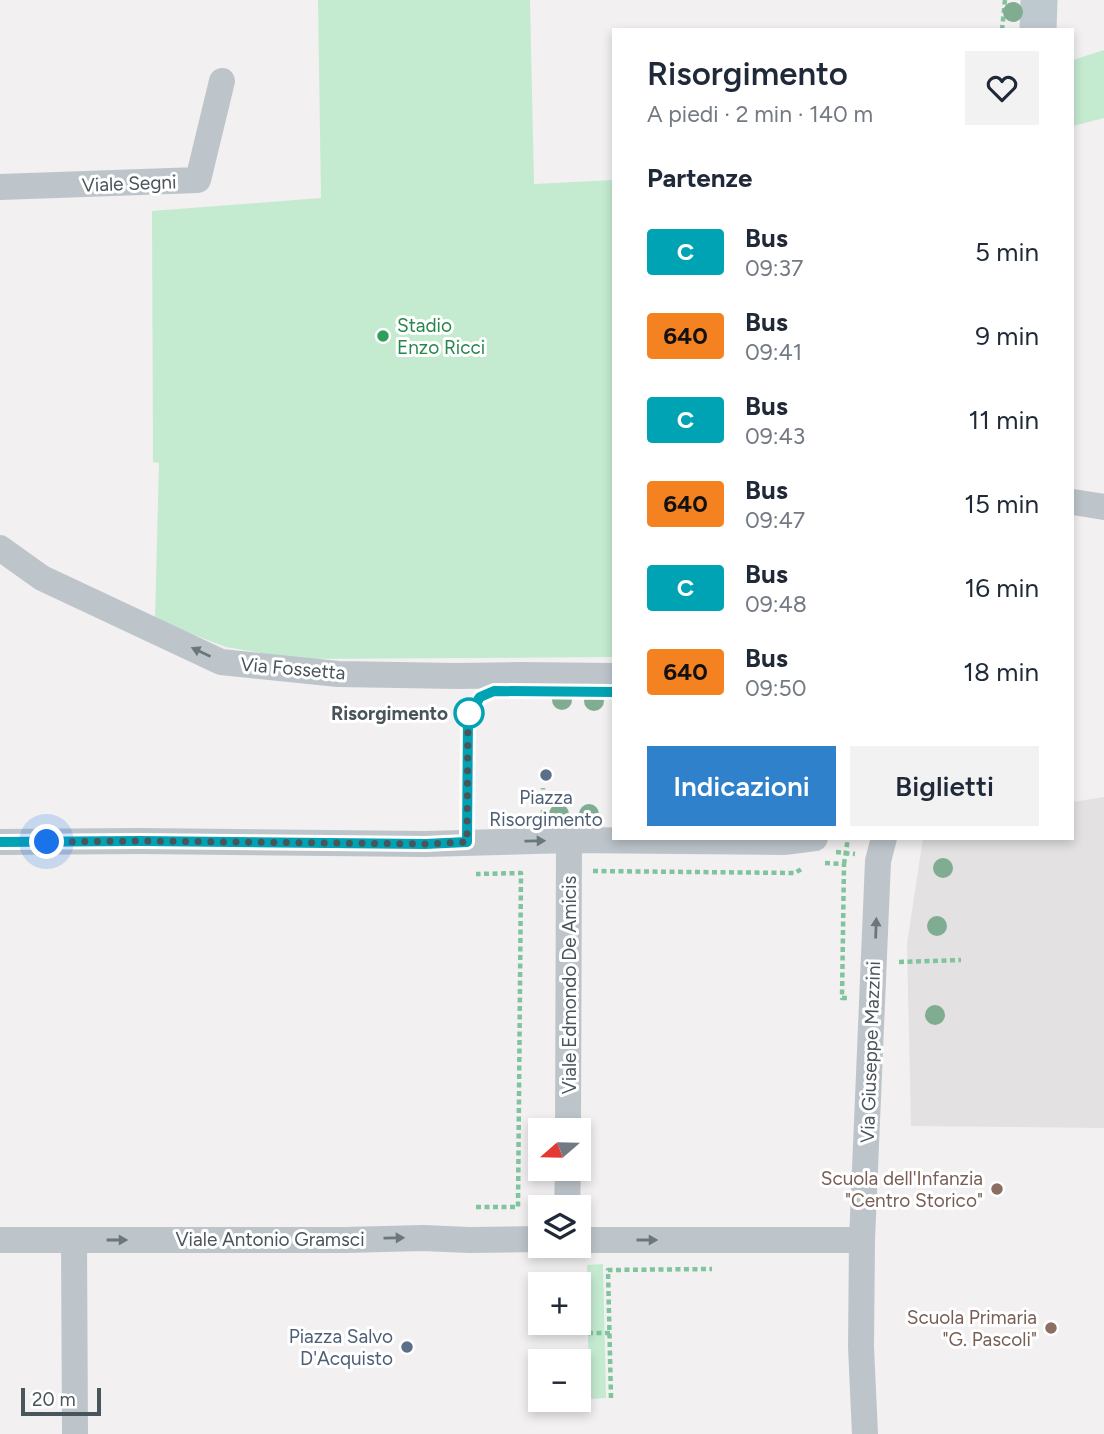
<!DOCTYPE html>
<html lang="it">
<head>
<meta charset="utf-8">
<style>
  :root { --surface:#fff; --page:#f2f2f3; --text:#1f2937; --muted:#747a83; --accent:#3081cc }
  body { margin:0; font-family:Figtree,sans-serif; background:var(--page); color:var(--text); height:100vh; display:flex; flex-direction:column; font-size:26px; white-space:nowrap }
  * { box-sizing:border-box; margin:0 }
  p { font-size:23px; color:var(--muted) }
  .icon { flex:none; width:38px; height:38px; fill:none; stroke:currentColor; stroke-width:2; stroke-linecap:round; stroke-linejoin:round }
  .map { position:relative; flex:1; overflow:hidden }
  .sheet { position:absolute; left:612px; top:28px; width:462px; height:812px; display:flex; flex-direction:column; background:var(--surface); border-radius:0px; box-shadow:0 4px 10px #0003 }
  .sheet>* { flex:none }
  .badge { padding:0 14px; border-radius:5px; font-size:24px; line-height:46px }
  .needle { width:46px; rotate:250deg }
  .controls { position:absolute; left:528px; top:1118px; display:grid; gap:14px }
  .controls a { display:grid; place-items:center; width:63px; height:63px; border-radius:0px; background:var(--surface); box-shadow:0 4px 10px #0003; font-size:35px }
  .scale { position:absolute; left:21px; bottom:18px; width:80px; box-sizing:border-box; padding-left:7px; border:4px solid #4a545b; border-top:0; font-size:19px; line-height:24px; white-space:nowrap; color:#4a545b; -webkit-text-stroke:5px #fff; paint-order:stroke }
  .you { position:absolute; width:35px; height:35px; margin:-18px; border:5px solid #fff; border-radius:50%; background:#1a73e8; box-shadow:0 0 0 10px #1a73e833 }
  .map>.badge { position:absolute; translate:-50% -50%; box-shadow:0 0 0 4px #fff }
  h2 { padding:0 35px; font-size:26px; line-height:63px }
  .round { display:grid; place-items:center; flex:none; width:74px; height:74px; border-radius:0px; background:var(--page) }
  .summary { display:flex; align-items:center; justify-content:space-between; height:119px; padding:0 35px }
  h1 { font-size:33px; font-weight:600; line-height:52px }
  .primary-button { display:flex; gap:14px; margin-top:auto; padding:14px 35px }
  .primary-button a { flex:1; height:80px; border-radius:0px; background:var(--accent); color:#fff; font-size:28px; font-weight:600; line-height:80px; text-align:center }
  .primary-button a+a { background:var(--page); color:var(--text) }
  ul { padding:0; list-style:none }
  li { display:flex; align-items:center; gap:21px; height:84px; padding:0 35px }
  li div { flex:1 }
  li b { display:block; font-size:26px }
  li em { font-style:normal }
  li .badge { min-width:77px; font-weight:700; text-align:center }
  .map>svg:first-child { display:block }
</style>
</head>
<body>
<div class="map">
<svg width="1104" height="1434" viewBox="0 0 1104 1434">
  <rect width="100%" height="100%" fill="#f2f0f0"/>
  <!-- education -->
  <path fill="#e3e1e1" d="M1104 797V1128L911 1126 907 944 923 838H1073V802Z"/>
  <!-- green -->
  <path fill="#c4ead0" d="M318 0H530L534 184 614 180V657L298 659 226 647 155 620 159 463 153 462 152 211 321 198Z
    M1104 50V118L1073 126V60Z
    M603 1264 606 1398 589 1399 587 1265Z"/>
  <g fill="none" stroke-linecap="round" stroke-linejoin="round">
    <!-- path -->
    <path stroke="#80c49d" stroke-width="4.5" stroke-dasharray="5 3.5" stroke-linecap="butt" d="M1002 30 1005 0
      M543 815V788
      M836 852 855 854
      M825 863 844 864 842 998H848
      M844 864 848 838
      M593 871 795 873 803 868
      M899 962 961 960
      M476 1207H518L521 873 476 874
      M588 1333H610
      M611 1398 608 1270 712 1269"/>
    <!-- lane -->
    <path stroke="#bdc5cb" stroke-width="12" d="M467 842 468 716 480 697 494 691 614 692"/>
    <!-- street -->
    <path stroke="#bdc5cb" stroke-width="26" d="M0 187 198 180 222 81
      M1073 502 1104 507
      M0 548 42 578 221 662 338 674 457 676 519 675 614 676
      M0 842 140 841 425 844 569 840 784 842 815 838
      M568 1130 569 840
      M567 1208 568 1169
      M0 1240H345L423 1238 469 1240 541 1239
      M74 1240 75 1434
      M579 1240H862
      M865 1434 861 1347 862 1240 878 861 884 838"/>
    <!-- secondary -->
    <path stroke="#bec8cf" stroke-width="37" d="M1038 30 1039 0"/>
  </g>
  <!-- trees -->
  <g fill="#80ac92">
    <circle cx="1013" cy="12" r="10"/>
    <circle cx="562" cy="700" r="10"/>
    <circle cx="594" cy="701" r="10"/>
    <circle cx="559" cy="814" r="10"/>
    <circle cx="589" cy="814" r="10"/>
    <circle cx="943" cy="868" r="10"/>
    <circle cx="937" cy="926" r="10"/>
    <circle cx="935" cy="1015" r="10"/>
  </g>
  <!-- one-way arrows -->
  <defs><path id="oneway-solid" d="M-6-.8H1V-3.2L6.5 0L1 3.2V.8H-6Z" transform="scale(1.75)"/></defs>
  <g fill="#6c767d">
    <use href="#oneway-solid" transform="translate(201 652) rotate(-155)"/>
    <use href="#oneway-solid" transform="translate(535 841) rotate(-1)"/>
    <use href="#oneway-solid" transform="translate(876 928) rotate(-88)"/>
    <use href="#oneway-solid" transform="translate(394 1238) rotate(-1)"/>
    <use href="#oneway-solid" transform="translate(117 1240)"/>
    <use href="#oneway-solid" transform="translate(647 1240)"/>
  </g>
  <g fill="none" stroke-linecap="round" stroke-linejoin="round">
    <defs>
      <path id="line" d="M0 842 140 841 425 844 467 842 468 716 480 697 494 691 614 692"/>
    </defs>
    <!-- line casing -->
    <use href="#line" stroke="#fff" stroke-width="16"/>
    <!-- line -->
    <use href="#line" stroke="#00a3b4" stroke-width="10"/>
    <!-- walk -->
    <path stroke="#4a545b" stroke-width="7" stroke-dasharray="0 12.6" d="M47 842 140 841 425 844 467 842 468 716 469 713"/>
  </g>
  <!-- markers -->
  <circle fill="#2e9e5b" stroke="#fff" stroke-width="2.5" cx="383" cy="336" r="7"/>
  <circle fill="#fff" stroke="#00a3b4" stroke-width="3.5" cx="469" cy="713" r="14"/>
  <g fill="#5c6f8a" stroke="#fff" stroke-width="2.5">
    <circle cx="546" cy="775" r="7"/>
    <circle cx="407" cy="1347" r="7"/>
  </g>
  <g fill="#8d6e63" stroke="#fff" stroke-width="2.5">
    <circle cx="997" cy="1189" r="7"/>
    <circle cx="1051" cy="1328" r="7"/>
  </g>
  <g text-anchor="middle" stroke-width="6" stroke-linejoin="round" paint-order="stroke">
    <!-- street labels -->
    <g font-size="19" fill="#4a545b" stroke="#fff">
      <text transform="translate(129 183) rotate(-2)" y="7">Viale Segni</text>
      <text transform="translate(293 668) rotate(5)" y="7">Via Fossetta</text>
      <text transform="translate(569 985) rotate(-90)" y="7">Viale Edmondo De Amicis</text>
      <text transform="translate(870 1052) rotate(-88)" y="7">Via Giuseppe Mazzini</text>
      <text x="270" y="1246">Viale Antonio Gramsci</text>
    </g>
    <!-- leisure labels -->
    <g font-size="19" fill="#27864d" stroke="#fff" text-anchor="start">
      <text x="397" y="332">Stadio<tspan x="397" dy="22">Enzo Ricci</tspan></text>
    </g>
    <!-- stop labels -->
    <g font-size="19" font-weight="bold" fill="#4a545b" stroke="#fff" text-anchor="end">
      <text x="448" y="720">Risorgimento</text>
    </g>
    <!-- service labels -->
    <g font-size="19" fill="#4e5e75" stroke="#fff">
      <text x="546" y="804">Piazza<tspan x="546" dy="22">Risorgimento</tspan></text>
      <text x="393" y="1343" text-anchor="end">Piazza Salvo<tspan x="393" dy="22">D'Acquisto</tspan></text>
    </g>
    <!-- education labels -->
    <g font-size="19" fill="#785e54" stroke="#fff" text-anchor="end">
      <text x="983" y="1185">Scuola dell'Infanzia<tspan x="983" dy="22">"Centro Storico"</tspan></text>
      <text x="1037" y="1324">Scuola Primaria<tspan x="1037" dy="22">"G. Pascoli"</tspan></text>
    </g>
  </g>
</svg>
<div class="controls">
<a><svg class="needle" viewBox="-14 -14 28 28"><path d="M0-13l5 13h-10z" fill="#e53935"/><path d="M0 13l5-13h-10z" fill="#747a83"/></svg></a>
<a><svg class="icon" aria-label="layers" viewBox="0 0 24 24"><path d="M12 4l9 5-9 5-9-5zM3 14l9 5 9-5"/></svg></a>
<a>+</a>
<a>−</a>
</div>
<div class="scale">20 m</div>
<div class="you" style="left:47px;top:842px"></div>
<section class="sheet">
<div class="summary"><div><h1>Risorgimento</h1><p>A piedi · 2 min · 140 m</p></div><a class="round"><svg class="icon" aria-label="heart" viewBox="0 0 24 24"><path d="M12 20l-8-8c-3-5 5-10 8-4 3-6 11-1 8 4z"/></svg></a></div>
<h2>Partenze</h2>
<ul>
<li><span class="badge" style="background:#00a3b4;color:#fff">C</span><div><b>Bus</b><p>09:37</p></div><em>5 min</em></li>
<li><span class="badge" style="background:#f58220;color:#111">640</span><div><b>Bus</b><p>09:41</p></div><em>9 min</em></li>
<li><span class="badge" style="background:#00a3b4;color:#fff">C</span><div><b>Bus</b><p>09:43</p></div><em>11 min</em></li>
<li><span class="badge" style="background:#f58220;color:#111">640</span><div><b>Bus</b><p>09:47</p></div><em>15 min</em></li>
<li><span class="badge" style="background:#00a3b4;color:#fff">C</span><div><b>Bus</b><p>09:48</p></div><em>16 min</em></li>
<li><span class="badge" style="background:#f58220;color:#111">640</span><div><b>Bus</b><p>09:50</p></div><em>18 min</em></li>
</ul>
<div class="primary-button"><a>Indicazioni</a><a>Biglietti</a></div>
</section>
</div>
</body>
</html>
